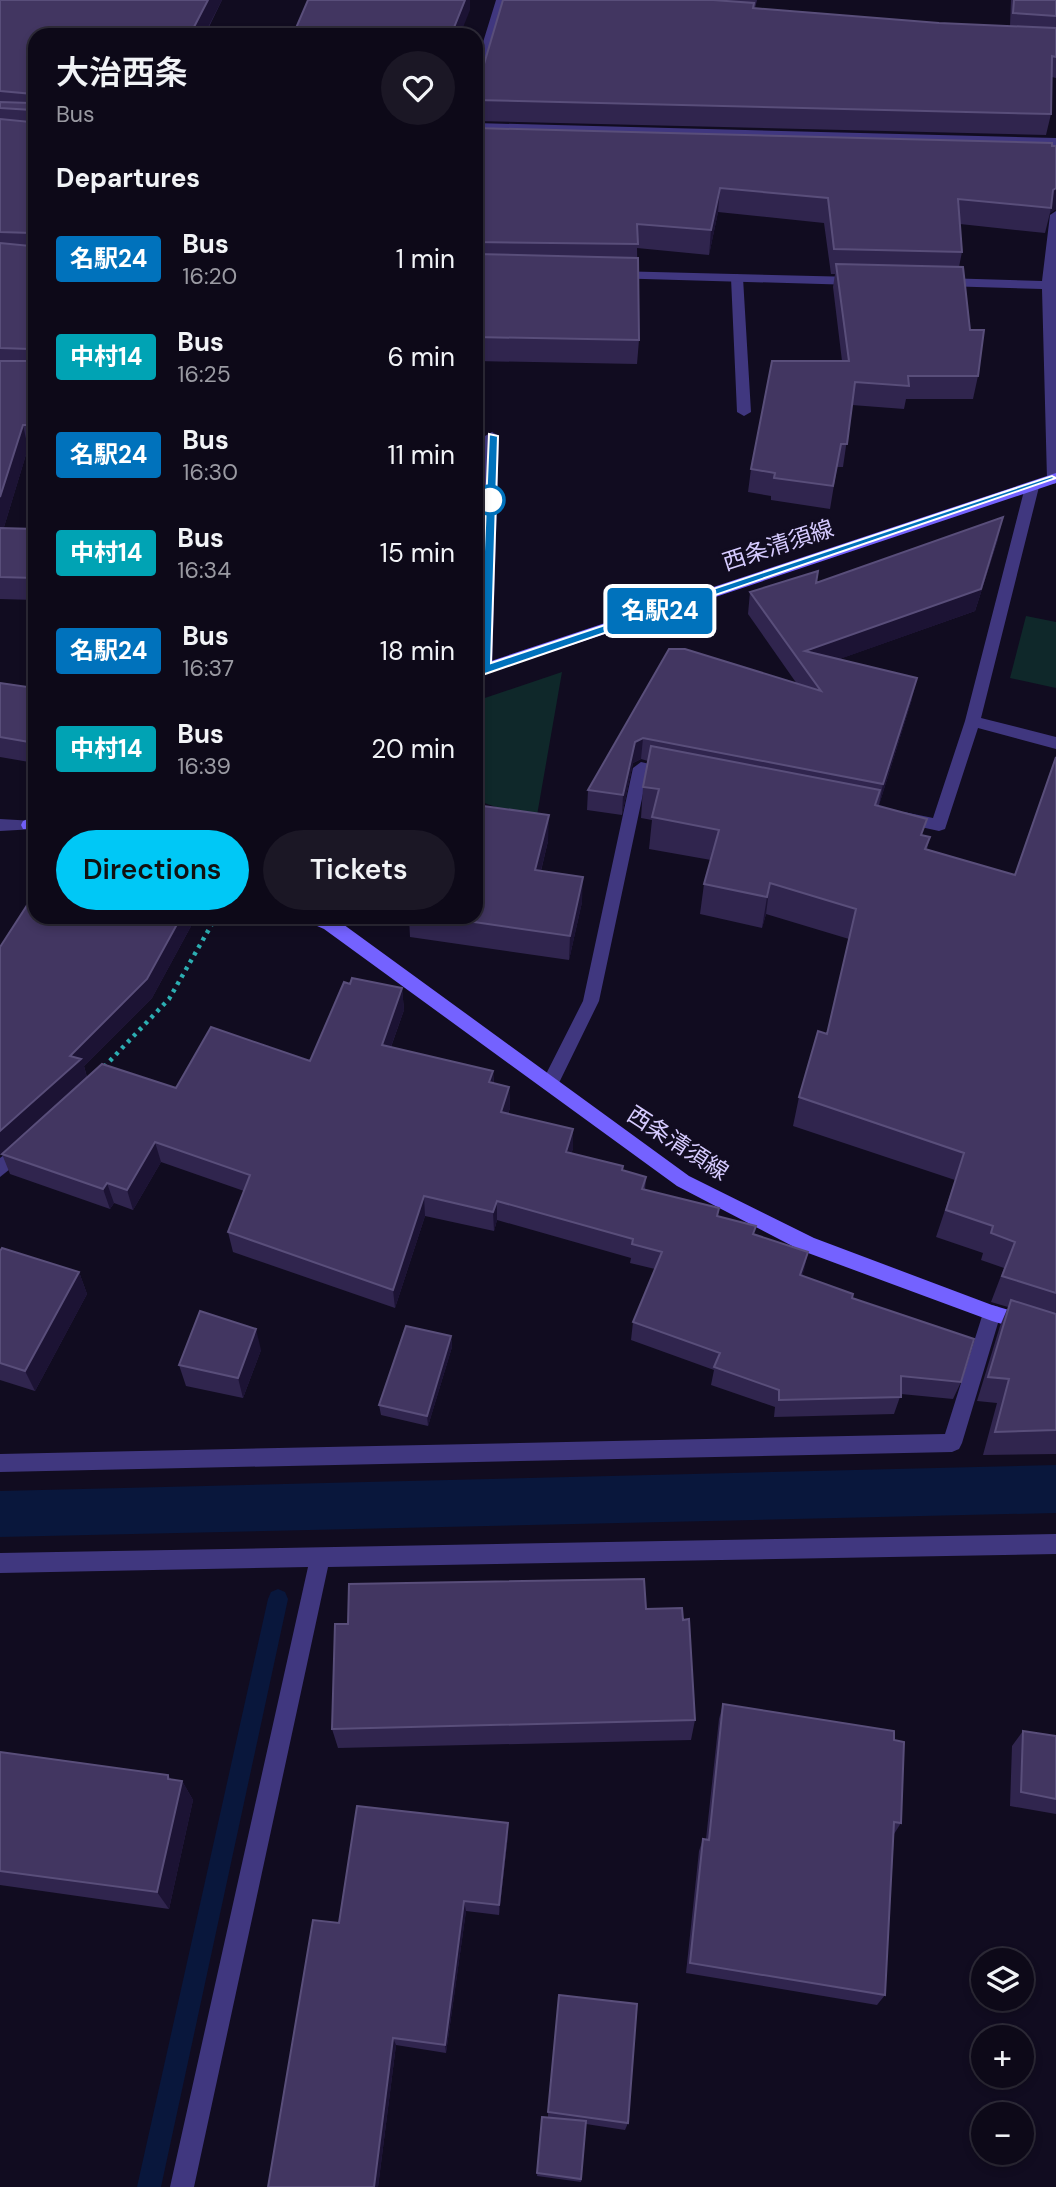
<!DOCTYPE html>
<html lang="en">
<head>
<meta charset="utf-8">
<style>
  :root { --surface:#0d0918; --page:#1b1725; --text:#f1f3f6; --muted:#9a9aa2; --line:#2d2a37; --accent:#00c8f6 }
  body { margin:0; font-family:"DM Sans","Noto Sans JP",sans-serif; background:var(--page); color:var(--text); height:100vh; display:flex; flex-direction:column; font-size:26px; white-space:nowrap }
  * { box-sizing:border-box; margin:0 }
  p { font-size:23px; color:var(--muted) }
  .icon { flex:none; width:38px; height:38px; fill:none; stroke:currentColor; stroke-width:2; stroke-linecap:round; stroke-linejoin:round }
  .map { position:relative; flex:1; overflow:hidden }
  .drawer { position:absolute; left:28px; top:28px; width:455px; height:896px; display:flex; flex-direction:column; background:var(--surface); border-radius:21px; box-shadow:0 4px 10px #0003,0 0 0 2px var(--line) }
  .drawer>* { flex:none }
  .badge { padding:0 14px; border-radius:5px; font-size:24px; line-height:46px }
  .tools { position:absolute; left:971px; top:1948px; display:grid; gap:14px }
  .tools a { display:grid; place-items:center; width:63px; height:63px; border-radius:50%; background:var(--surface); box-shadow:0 4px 10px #0003,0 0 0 2px var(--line); font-size:35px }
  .map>.badge { position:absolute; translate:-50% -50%; box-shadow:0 0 0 4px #fff }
  h2 { padding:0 28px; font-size:26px; line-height:63px }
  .round { display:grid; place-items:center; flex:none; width:74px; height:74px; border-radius:37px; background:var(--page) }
  .head { display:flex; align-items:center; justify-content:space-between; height:119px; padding:0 28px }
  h1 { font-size:33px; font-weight:600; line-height:52px }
  .button { display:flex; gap:14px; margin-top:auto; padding:14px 28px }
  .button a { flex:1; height:80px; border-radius:42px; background:var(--accent); color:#111; font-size:28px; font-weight:600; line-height:80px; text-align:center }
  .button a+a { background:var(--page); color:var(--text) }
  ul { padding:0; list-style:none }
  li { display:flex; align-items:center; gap:21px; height:98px; padding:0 28px }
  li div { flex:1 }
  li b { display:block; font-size:26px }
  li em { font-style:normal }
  li .badge { min-width:77px; font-weight:700; text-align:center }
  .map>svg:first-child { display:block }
</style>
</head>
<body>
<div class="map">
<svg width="1056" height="2187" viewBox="0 0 1056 2187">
  <rect width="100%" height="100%" fill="#110c20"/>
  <!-- green -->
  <path fill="#0f282a" d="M1026 616 1056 622V688L1010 678Z
    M562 672 536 821 476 800V701Z"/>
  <!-- water -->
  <path fill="#09173c" d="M1056 1465V1513L0 1537V1491Z"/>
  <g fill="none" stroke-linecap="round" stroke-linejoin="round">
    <!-- stream -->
    <path fill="#09173c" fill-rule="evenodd" d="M278 1589 285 1592 288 1599 161 2187H137L268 1599 271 1592Z"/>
    <!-- path -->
    <path stroke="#2caeb2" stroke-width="4.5" stroke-dasharray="3.5 5" stroke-linecap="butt" d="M104 1067 169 999 216 917"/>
    <!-- service -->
    <path fill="#40377f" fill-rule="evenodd" d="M737 274 743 278 751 412 744 416 737 412 731 278Z
      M492 432 499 436 492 669 485 674 478 669 485 436Z"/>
    <!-- minor -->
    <path fill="#40377f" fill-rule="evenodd" d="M496 0H506L482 84 476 87V65Z
      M476 123 1056 138V146L476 131Z
      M1056 211V483L1054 484 1047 479 1042 289 943 286 937 282 943 278 1042 281 1050 215Z
      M614 271 855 277 861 281 855 285 610 278V272Z
      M1032 482 1039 487 981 718 1056 737V749L978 728 945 829 939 831 898 822 896 818 904 812 933 818 965 721 1025 487Z
      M641 762 676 770 678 774 670 780 647 775 599 1001 556 1089H544L541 1084 583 1001 633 768Z
      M24 1140 30 1143 33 1148 30 1153 0 1177V1158Z
      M992 1305 999 1307 1001 1313 962 1443 959 1449 952 1452 0 1472V1454L945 1434 983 1313 985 1307Z
      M1056 1534V1554L328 1567 194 2187H170L308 1567 0 1573V1553Z"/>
    <!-- tertiary -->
    <path fill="#40377f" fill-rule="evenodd" d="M0 819 35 821V829L0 831Z"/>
    <!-- secondary -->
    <path fill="#7462ff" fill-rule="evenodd" d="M1056 473V483L476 677V666Z
      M35 816V829H23L21 825 23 821Z
      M306 917 336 919 689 1176 814 1238 992 1305 1056 1324V1340L992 1321 800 1250 677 1186 324 929 308 922Z"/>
  </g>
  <!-- wall -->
  <path fill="#30254e" d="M0 0H222L207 31 35 35V448H28L4 527 2 528 35 529V600L0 599Z
    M503 0H757L755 8 939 23 1010 26 1011 0H1056V78L1052 77 1051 114 1046 135 476 121V89Z
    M476 128 1056 209 1050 213 1045 233 960 224 962 252 959 267 978 376 973 399H906L904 409 852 405 843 467H837L830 509 771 500V496L748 492 751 469 842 361 833 287 835 274H831L824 223 718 212 709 255 637 248 639 340 637 364 476 361Z
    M998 539 975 611 839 659 912 699 879 805H877L923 835 930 837 927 849 1015 875 1056 757V1454L983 1455 997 1403 977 1401 1000 1326 1008 1307 991 1302 1004 1268 981 1260 983 1253 936 1237 955 1180 793 1126 799 1097 827 1034 849 939 766 914 762 928 700 914 704 884 711 860 649 849 652 820 641 818 643 787 648 761 641 759 633 763 622 815 587 810 588 790 669 649 797 684 748 614 750 592 816 583Z
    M0 683 35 688V763L0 757Z
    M548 841 541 871 582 902 569 960 410 937 409 917H476Z
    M35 917H196L152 998 84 1066 87 1077 176 1088 310 1061 350 984 402 988 404 1010 391 1047 493 1071 494 1083 509 1087 510 1108 508 1114 573 1149 571 1153 623 1166V1171L646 1177 645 1190 718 1216 754 1235 808 1252 802 1276 852 1298 961 1382 953 1399 901 1394 894 1414 774 1417 775 1407 711 1385 714 1370 631 1340 633 1322 655 1269 630 1263 631 1258 497 1220 494 1231 425 1216 395 1308 233 1252 228 1232 244 1191 161 1162 133 1210 114 1203 110 1209 10 1174 2 1154 48 1112 0 1155V947Z
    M0 1251 79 1272 87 1294 35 1391 0 1380Z
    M451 1336 452 1347 428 1426 381 1415 379 1405Z
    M261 1350 243 1398 186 1386 179 1365Z
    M646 1609 683 1620 695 1720 691 1740 338 1748 332 1729 348 1624Z
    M723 1704 894 1740 901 1823 894 1834 885 1995 877 2005 686 1973 699 1851 703 1839H706L719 1719Z
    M1023 1731 1056 1736V1814L1010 1806 1012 1746Z
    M0 1752 168 1775 171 1779 182 1781 193 1800 169 1909 0 1885Z
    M508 1823V1835L499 1915 466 1911 446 2053 396 2045 378 2187H268L339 1923Z
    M548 2112 628 2123 625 2130 586 2124 581 2182 537 2176 542 2117 548 2118Z"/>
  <!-- shaded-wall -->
  <path fill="#1c1334" d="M208 0H222L204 35 193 29Z
    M465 0H470V10L460 35H451Z
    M720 188 718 212 709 255 711 230Z
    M1056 188V209L1050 213 1053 190Z
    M23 425 28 448 4 527 0 529V497Z
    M1003 517 998 539 975 611 806 671 805 651Z
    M917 678 912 699 879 805 883 784Z
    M643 738 641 759 633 763 622 815 623 795 635 742Z
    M549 815 548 841 535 895V870Z
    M583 877 582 902 569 960 570 936Z
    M770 883 766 914 762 928 767 897Z
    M181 917H196L152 998 84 1066 87 1078 0 1155V1131L70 1056Z
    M402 988 404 1010 384 1066 382 1045Z
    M493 1071 494 1092 489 1082Z
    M509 1087 510 1108 501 1132V1112Z
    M573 1129V1149L565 1172 566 1152Z
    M155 1142 161 1162 133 1210 127 1190Z
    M107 1183 114 1203 110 1209 103 1189Z
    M424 1196 425 1216 395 1308 393 1290Z
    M497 1201V1220L494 1231 493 1212Z
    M808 1252 804 1271 795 1294 800 1275Z
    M79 1272 87 1294 35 1391 25 1371Z
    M256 1329 261 1350 243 1398 238 1378Z
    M451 1336 452 1347 428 1426 427 1416Z
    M168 1775 179 1794 182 1781 193 1800 169 1909 157 1892Z
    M508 1823V1835L499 1915V1905Z
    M464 1901 466 1911 446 2053 445 2045Z
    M393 2038 396 2045 378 2187H374Z"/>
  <!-- building -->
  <path fill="#423661" stroke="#594e7a" stroke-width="2" d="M0 0H208L193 29 258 35H35V425H23L0 497V361H31L30 349 0 348V243L30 246 32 233 0 232V119L30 122 32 110 0 108V102L30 103 33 94 0 91Z
    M308 0H465L451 35H293Z
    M503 0H713L754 3 753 8 939 23 1056 28V57L1052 56 1051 114 476 100 477 68 484 64Z
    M1014 0H1056V16L1013 13Z
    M476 128 1052 143V146H1056V188L1053 190 1051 208 958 199 962 252 834 249 828 198 720 188 711 230 637 224 638 244 476 242Z
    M476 254 638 258 639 340 476 337Z
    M836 264 963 267 970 330H984L978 376H908L909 386 855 382 847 444H841L833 486 774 478 775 473 751 469 772 361H849Z
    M1003 517 981 589 805 651 917 678 883 784 643 738 635 742 623 795 588 790 669 649H685L821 691 750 592 818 571 816 583Z
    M0 528 35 529V578L0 577Z
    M0 683 35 688V743L0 737Z
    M651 746 880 790 875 805 927 819 921 835 930 837 925 849 1015 875 1056 757V1293L1002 1276 1015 1242 991 1233 993 1226 946 1210 964 1153 799 1097 818 1031 827 1034 856 909 770 883 767 897 704 884 719 830 652 817 659 789 643 787Z
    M476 805 549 815 535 870 583 877 570 936 440 917H476Z
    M35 893V917H181L147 979 70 1056 81 1059 0 1131V947Z
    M352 978 402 988 382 1045 493 1071 489 1082 509 1087 501 1112 573 1129 566 1152 623 1166 622 1170 646 1177 642 1189 719 1208 717 1216 756 1226 753 1234 808 1252 800 1275 853 1294 852 1298 974 1339 961 1382 901 1376V1397L779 1400V1390L714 1367 720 1353 633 1322 662 1252 632 1244 633 1239 497 1201 493 1212 424 1196 393 1290 228 1232 250 1175 155 1142 127 1190 107 1183 103 1189 2 1154 102 1064 176 1088 211 1027 310 1061 344 982 350 984Z
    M2 1248 79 1272 25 1371 0 1363V1251Z
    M1011 1300 1056 1314V1430L995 1432 1009 1379 988 1377Z
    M200 1311 256 1329 238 1378 179 1365Z
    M406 1326 451 1336 427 1416 379 1405Z
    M644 1579 646 1609 682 1608 683 1620 689 1619 695 1720 332 1729 335 1624H348L349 1584Z
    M723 1704 894 1731V1740L904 1742 901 1823 894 1822 885 1995 690 1963 703 1839 709 1840Z
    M1023 1731 1056 1736V1799L1021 1792Z
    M0 1752 168 1775V1779L182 1781 157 1892 0 1871Z
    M357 1806 508 1823 499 1905 464 1901 445 2045 393 2038 374 2187H268L313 1920 339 1923Z
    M559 1995 637 2004 628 2123 548 2112Z
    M542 2117 586 2121 581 2179 537 2173Z"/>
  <!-- line -->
  <path fill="#0072bc" stroke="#fff" stroke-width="2" d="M489 434 498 436 491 663 1052 476 1056 478 485 674 479 669Z"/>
  <!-- markers -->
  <circle fill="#fff" stroke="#0072bc" stroke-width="3.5" cx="490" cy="500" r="14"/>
  <g text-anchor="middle" stroke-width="6" stroke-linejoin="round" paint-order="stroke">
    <!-- street labels -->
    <g font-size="23" fill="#d6cbff" stroke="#110c20">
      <text transform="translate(778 545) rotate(-18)" y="8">西条清須線</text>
      <text transform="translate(678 1143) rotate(33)" y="8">西条清須線</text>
    </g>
  </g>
</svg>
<div class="tools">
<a><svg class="icon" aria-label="layers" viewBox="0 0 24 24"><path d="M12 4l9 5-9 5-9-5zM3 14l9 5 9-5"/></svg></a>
<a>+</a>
<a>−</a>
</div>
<b class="badge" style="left:660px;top:611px;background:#0072bc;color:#fff">名駅24</b>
<section class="drawer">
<div class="head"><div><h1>大治西条</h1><p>Bus</p></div><a class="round"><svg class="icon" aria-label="heart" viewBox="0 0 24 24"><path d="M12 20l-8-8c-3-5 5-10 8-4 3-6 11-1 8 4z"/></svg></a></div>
<h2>Departures</h2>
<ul>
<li><span class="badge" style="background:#0072bc;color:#fff">名駅24</span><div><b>Bus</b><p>16:20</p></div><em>1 min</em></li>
<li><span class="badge" style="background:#00a3b4;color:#fff">中村14</span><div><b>Bus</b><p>16:25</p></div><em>6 min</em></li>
<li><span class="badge" style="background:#0072bc;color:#fff">名駅24</span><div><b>Bus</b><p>16:30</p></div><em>11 min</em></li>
<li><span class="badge" style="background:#00a3b4;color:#fff">中村14</span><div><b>Bus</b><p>16:34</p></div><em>15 min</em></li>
<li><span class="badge" style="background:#0072bc;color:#fff">名駅24</span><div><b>Bus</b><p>16:37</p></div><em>18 min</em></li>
<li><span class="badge" style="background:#00a3b4;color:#fff">中村14</span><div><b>Bus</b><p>16:39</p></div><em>20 min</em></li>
</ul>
<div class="button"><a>Directions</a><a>Tickets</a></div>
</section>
</div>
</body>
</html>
